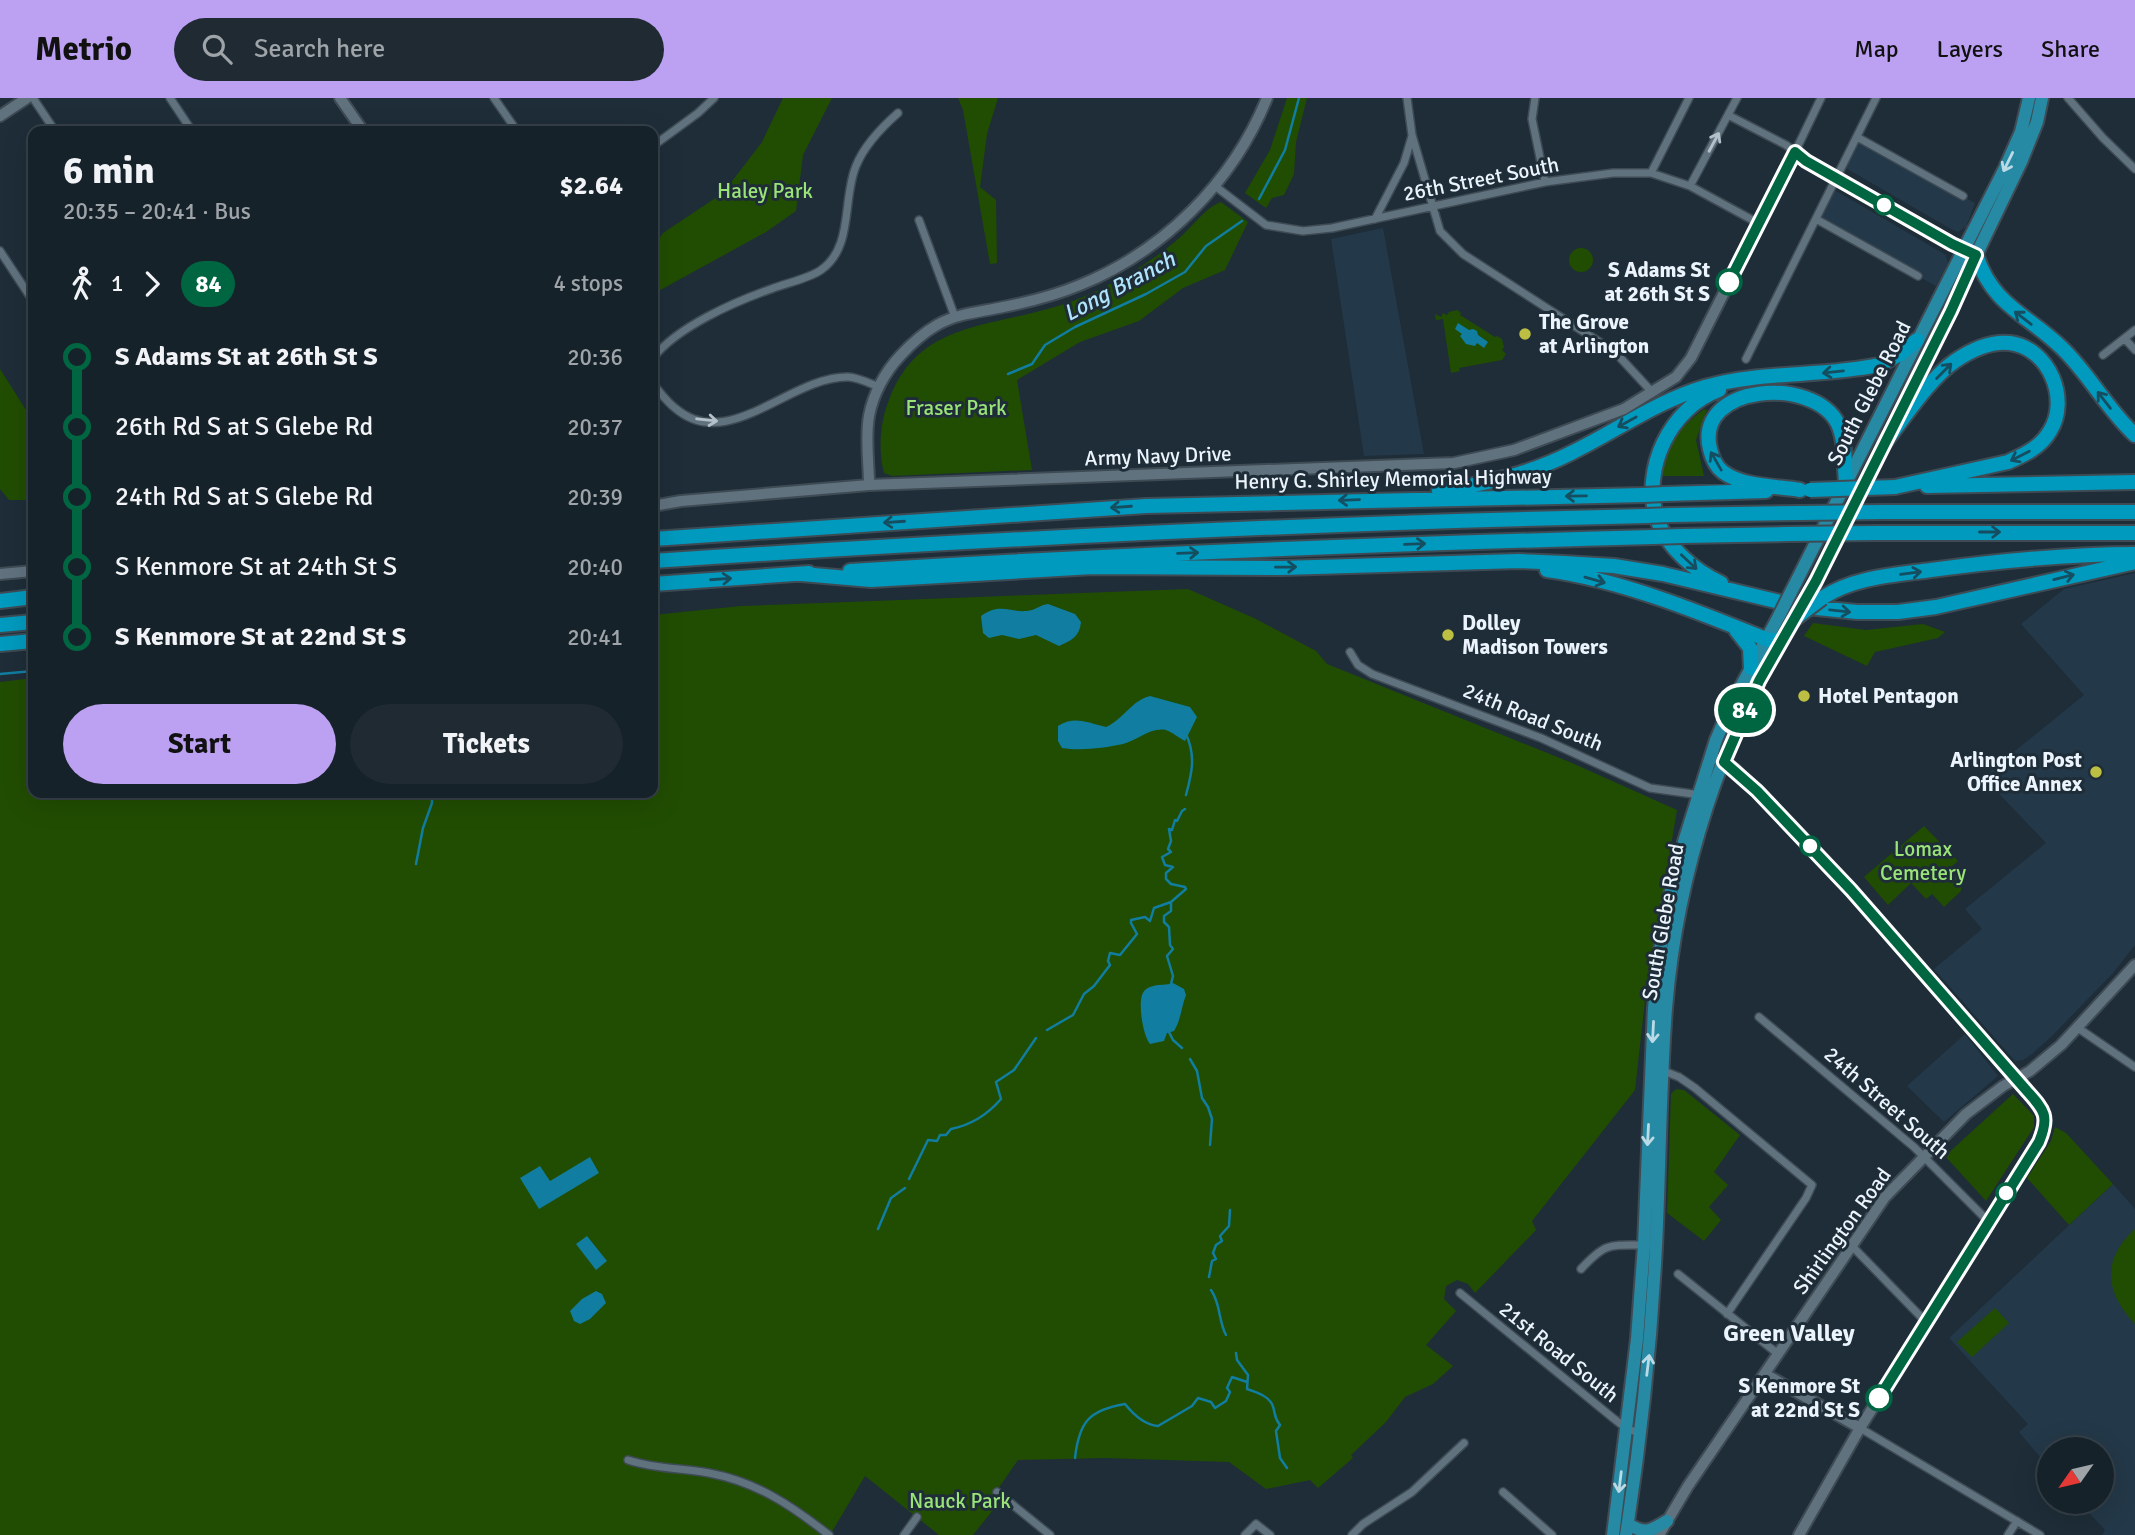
<!DOCTYPE html>
<html lang="en">
<head>
<meta charset="utf-8">
<style>
  :root { --surface:#16222a; --page:#1f2a32; --text:#f1f3f6; --muted:#9ea4a8; --line:#353f47; --accent:#bca0f2 }
  body { margin:0; font-family:Signika,sans-serif; background:var(--page); color:var(--text); height:100vh; display:flex; flex-direction:column; font-size:26px; white-space:nowrap }
  * { box-sizing:border-box; margin:0 }
  p { font-size:23px; color:var(--muted) }
  .icon { flex:none; width:38px; height:38px; fill:none; stroke:currentColor; stroke-width:2; stroke-linecap:round; stroke-linejoin:round }
  .map { position:relative; flex:1; overflow:hidden }
  .drawer { position:absolute; left:28px; top:28px; width:630px; height:672px; display:flex; flex-direction:column; background:var(--surface); border-radius:14px; box-shadow:0 7px 28px #0002,0 0 0 2px var(--line) }
  .drawer>* { flex:none }
  .badge { padding:0 14px; border-radius:23px; font-size:24px; line-height:46px }
  .needle { width:46px; rotate:236deg }
  .buttons { position:absolute; left:2037px; top:1339px; display:grid; gap:14px }
  .buttons a { display:grid; place-items:center; width:77px; height:77px; border-radius:50%; background:var(--surface); box-shadow:0 7px 28px #0002,0 0 0 2px var(--line); font-size:35px }
  .map>.badge { position:absolute; translate:-50% -50%; box-shadow:0 0 0 4px #fff }
  .legs { display:flex; align-items:center; gap:10px; height:77px; padding:0 35px; font-size:23px }
  .legs p { margin-inline-start:auto }
  .summary { display:flex; align-items:center; justify-content:space-between; height:119px; padding:0 35px }
  h1 { font-size:38px; font-weight:700; line-height:52px }
  .button { display:flex; gap:14px; margin-top:auto; padding:14px 35px }
  .button a { flex:1; height:80px; border-radius:42px; background:var(--accent); color:#111; font-size:28px; font-weight:700; line-height:80px; text-align:center }
  .button a+a { background:var(--page); color:var(--text) }
  ul { padding:0 35px; list-style:none }
  li { display:flex; align-items:center; gap:24px; height:70px; font-size:26px }
  li i { display:grid; place-items:center; width:10px; height:100%; margin:0 9px; background:currentColor }
  li i::after { content:''; width:18px; height:18px; margin:-9px; border:5px solid; border-radius:50%; background:var(--surface) }
  li p { margin-inline-start:auto }
  li:first-child i { background:linear-gradient(#0000 50%,currentColor 0) }
  li:last-child i { background:linear-gradient(currentColor 50%,#0000 0) }
  header { display:flex; align-items:center; gap:42px; box-sizing:border-box; height:98px; padding:0 35px; background:var(--accent); color:#111 }
  header strong { font-size:33px }
  nav { display:flex; gap:38px; margin-inline-start:auto; font-size:24px }
  .search { width:490px; height:63px; background:var(--page); display:flex; align-items:center; gap:18px; box-sizing:border-box; padding:0 24px; border-radius:38px; color:var(--muted); font-size:26px }
  .map>svg:first-child { display:block }
</style>
</head>
<body>
<header>
<strong>Metrio</strong>
<div class="search"><svg class="icon" aria-label="search" viewBox="0 0 24 24"><circle cx="10" cy="10" r="6"/><path d="M15 15l6 6"/></svg>Search here</div>
<nav><a>Map</a><a>Layers</a><a>Share</a></nav>
</header>
<div class="map">
<svg width="2135" height="1437" viewBox="0 0 2135 1437">
  <rect width="100%" height="100%" fill="#1e2d38"/>
  <!-- built -->
  <path fill="#233848" d="M1857 39 1975 105 1966 129 1958 134 1951 131 1842 68Z
    M1831 90 1946 157 1948 165 1936 188 1816 121Z
    M1383 130 1424 356 1364 358 1331 141Z
    M2135 475V847L2113 875 2052 938 2032 956 2023 962 2015 963 1934 871 1982 831 1965 811 2046 745 1983 679 2084 597 2021 526 2064 491Z
    M1965 936 1998 978 1944 1024 1907 988Z
    M2113 1086 2135 1111V1437H2102L2105 1432 2079 1404H2102V1351H2049V1370L2019 1334 2028 1326 1949 1240Z"/>
  <!-- green -->
  <path fill="#214d02" d="M783 0H832L803 57 796 113 766 134 653 196V149L663 135 723 95 762 44Z
    M958 0H998L987 36 980 89 996 102 997 165 990 166 963 12Z
    M1287 0H1307L1296 44 1294 76 1284 97 1272 100 1266 110 1245 95 1270 52Z
    M1221 104 1248 124 1225 172 1183 190 1139 223 1080 244 1017 282 1032 372 892 378 884 375C878 352 880 324 889 302 915 232 973 230 1036 214 1061 208 1087 199 1110 186 1134 174 1157 159 1177 142 1191 131 1204 110 1221 104Z
    M1569 162a12 12 0 1 1 24 0a12 12 0 1 1-24 0Z
    M1457 212 1461 215 1460 217 1495 239 1497 238 1502 241 1504 249 1502 252 1506 256 1502 262 1459 270 1460 273 1451 275 1443 221 1436 222 1435 216 1441 219 1443 215 1447 217 1449 214Z
    M0 271 33 323V405L28 402H9L0 391Z
    M1704 311 1707 312 1696 342 1704 378H1660C1668 345 1678 331 1704 311Z
    M1188 491 1254 520 1316 553 1327 566 1572 665 1677 712 1645 903 1635 992 1532 1123 1536 1132 1475 1195 1468 1186 1457 1182 1446 1188 1444 1201 1456 1213 1426 1247 1453 1268 1433 1286 1405 1299 1386 1324 1351 1357 1353 1360 1318 1390 1310 1382 1266 1391 1229 1364 1104 1360 1018 1362 991 1401 997 1407 973 1437H939L865 1378 830 1437H0V584L33 580V695H653V517L741 508Z
    M1813 525 1866 532 1923 526 1945 534 1938 540 1875 554 1867 568 1804 538Z
    M1924 728 1958 763 1951 769 1962 784 1961 793 1944 809 1932 796 1926 801 1911 785 1888 807 1864 779Z
    M1676 991 1684 992 1740 1037 1714 1074 1728 1087 1709 1109 1721 1122 1704 1143 1667 1115 1671 996Z
    M2013 996 2034 1018V1029L1986 1103 1945 1058Z
    M2055 1029 2066 1035 2113 1086 2069 1127 2027 1080 2051 1043Z
    M2135 1131V1226C2105 1194 2101 1162 2135 1131Z
    M1995 1210 2009 1225 1972 1259 1957 1244Z"/>
  <!-- water -->
  <path fill="#117da0" d="M1458 225 1469 232 1473 231 1477 233 1478 237 1488 244 1484 250 1477 245 1475 248 1466 246 1460 238 1462 236 1455 231Z
    M1048 506 1075 516 1081 524C1080 538 1071 543 1059 548L1036 537 1019 541 1002 537 989 540 983 535 981 518C1002 503 1011 517 1032 512 1038 510 1041 507 1048 506Z
    M1150 598 1190 609 1197 619 1185 643C1179 640 1172 634 1166 632 1151 629 1136 643 1123 646 1104 650 1081 653 1062 650L1058 643V628C1074 617 1089 625 1106 629 1124 621 1132 602 1150 598Z
    M1173 885 1184 891 1186 897C1181 910 1181 922 1174 933L1167 935 1164 943 1150 946C1143 938 1136 900 1145 892 1153 885 1164 888 1173 885Z
    M590 1059 599 1075 539 1111 520 1080 540 1068 550 1083Z
    M587 1138 607 1163 596 1172 576 1146Z
    M596 1193 602 1196 606 1205 590 1221 580 1226 574 1223 570 1213 582 1201Z"/>
  <g fill="none" stroke-linecap="round" stroke-linejoin="round">
    <!-- stream -->
    <path stroke="#117da0" stroke-width="2.5" d="M1259 101 1285 52 1299 0
      M1008 276 1032 266 1045 247 1075 229 1146 196 1185 174 1206 148 1242 123
      M0 576 33 573
      M1186 697C1192 675 1196 658 1186 636
      M416 766 423 730 432 705V695
      M1171 886 1173 878 1167 858 1173 851 1170 847 1169 829 1164 824V818L1171 813V804L1186 791 1185 789 1171 786 1166 781V775L1173 769 1165 767 1162 759 1171 754 1168 751 1171 743 1169 731 1172 732 1175 722 1177 723 1182 713 1185 711
      M1047 932 1073 917 1084 896 1094 888 1110 867 1108 863 1110 855 1120 857 1137 836 1131 825V822L1145 819 1150 823 1154 810 1171 804
      M1169 934 1173 942 1182 950
      M1190 961 1197 973 1202 1000 1208 1009 1212 1021 1210 1047
      M909 1081 928 1042 937 1043 940 1037H946L951 1031C971 1027 988 1016 1001 1001L996 984 1014 972 1036 940
      M878 1131 891 1100 905 1090
      M1209 1179 1212 1163 1216 1161 1213 1155 1216 1147 1222 1143 1220 1138 1229 1128 1230 1112
      M1211 1192C1221 1206 1218 1222 1226 1237
      M1236 1255 1237 1262 1248 1277 1247 1291C1255 1294 1267 1297 1272 1306 1276 1315 1273 1318 1280 1327L1276 1333 1280 1360 1287 1370
      M1075 1360C1079 1324 1089 1312 1125 1306 1133 1316 1145 1327 1158 1328L1192 1308 1198 1300 1211 1304 1215 1310 1226 1303 1230 1294 1227 1290 1232 1279 1247 1284"/>
    <defs>
      <path id="street" d="M33 0 55 33
        M170 0 192 33
        M494 0 517 33
        M1407 0 1412 37 1440 133 1463 156 1615 254 1652 294
        M1535 0 1532 21 1545 84
        M2068 0 2103 40 2135 71
        M1728 17 1786 47 1795 54 1821 0
        M1857 39 1963 98
        M653 48 698 15 714 0
        M1651 75 1689 0
        M1215 88 1266 127 1303 133 1332 130 1545 84 1613 75H1651L1690 88 1758 125
        M1690 88 1737 0
        M1375 121 1404 65 1412 38
        M1816 121 1918 178
        M919 122 955 219
        M0 153 33 203
        M2125 241 2135 252
        M2103 257 2135 232
        M653 260C677 229 734 204 771 191 786 185 808 181 821 172 854 149 842 101 856 68 864 48 882 29 898 15
        M1746 261 1876 0
        M653 286C660 294 666 303 675 310 728 356 790 278 848 279 857 279 869 285 879 289
        M1350 554 1358 567 1372 576 1541 640 1650 690 1700 697
        M1759 919 1914 1049 1988 1123
        M2078 930 2135 969
        M1661 972 1679 979 1695 990 1812 1087 1806 1100 1727 1216
        M1851 1147 1926 1224
        M1581 1171C1606 1144 1610 1147 1645 1147
        M1678 1176 1778 1256
        M1460 1195 1613 1320 1627 1331 1640 1335
        M1860 1330 2040 1437
        M628 1362C654 1371 682 1370 709 1375 757 1384 792 1408 829 1437
        M997 1394 1050 1437
        M1503 1394 1552 1437
        M904 1437 917 1419
        M1245 1437 1256 1426 1270 1437
        M1352 1437 1363 1426 1412 1394 1464 1345
        M2008 1437 2017 1423"/>
      <path id="secondary" d="M340 0 363 33
        M0 18 27 0
        M869 387C869 365 865 340 869 318 873 296 885 274 900 258 911 246 923 235 937 227 958 215 981 214 1003 209 1029 204 1056 197 1080 187 1164 153 1233 84 1267 0
        M653 408 681 403 869 387 1454 365 1514 352 1624 311 1676 279 1691 260 1795 54 1806 63 1952 146 1976 157
        M0 476 33 473
        M1718 661 1735 671 1851 792 2039 1006 2046 1024 2039 1044 1860 1330 1799 1437
        M1765 1276 1860 1330
        M1659 1437 1688 1388 1885 1099 1966 1016 2003 988 2030 973 2061 947 2135 867"/>
      <path id="primary" d="M1897 321 2021 64 2037 24 2042 0
        M1790 496 2005 70 2021 34 2029 0
        M1808 498 1889 337
        M1628 1426C1646 1437 1650 1433 1667 1423
        M1613 1437 1637 1241 1644 1147 1654 910 1659 858 1670 797 1684 744 1716 642 1731 607 1779 518
        M1626 1437C1641 1341 1651 1245 1656 1148 1660 1069 1660 989 1666 910 1677 775 1722 637 1793 522"/>
      <path id="highway" d="M1976 157C1993 208 2027 216 2062 250 2089 276 2107 311 2135 337
        M1719 292C1670 310 1641 371 1657 421 1667 450 1695 473 1721 485
        M1885 344C1905 319 1929 281 1955 263 1971 252 1991 243 2010 245 2049 250 2070 301 2050 333 2041 349 2024 357 2008 364L1895 389
        M1927 388 2135 384
        M1800 392C1776 388 1743 389 1723 374 1715 368 1712 360 1710 351 1694 286 1814 277 1838 326 1846 344 1844 365 1846 384
        M1439 393C1485 386 1530 376 1571 355 1616 333 1657 303 1705 289 1760 273 1822 279 1879 267L1900 256 1917 242
        M1665 396 1766 393
        M1882 414H2135
        M1670 417 1800 415
        M1873 435H2135
        M1681 438 1787 436
        M653 441 1146 408 1644 397
        M653 463C984 441 1314 425 1646 418
        M1547 472C1621 482 1699 514 1768 542H1781
        M850 473C1117 456 1385 446 1653 439
        M802 476 871 482 1093 469 1282 470 1519 463 1564 465 1614 468 1663 476 1797 508 1857 514H1898L1936 509 2135 464
        M653 486 809 475
        M1822 500C1854 479 1894 477 1931 472 1998 463 2067 456 2135 456
        M0 503 33 499
        M0 527 33 524
        M1736 532 1750 550 1751 570
        M0 546 33 543"/>
    </defs>
    <!-- street casing -->
    <use href="#street" stroke="#3e4b54" stroke-width="10"/>
    <!-- secondary casing -->
    <use href="#secondary" stroke="#3e4b54" stroke-width="14"/>
    <!-- primary casing -->
    <use href="#primary" stroke="#3e4b54" stroke-width="16"/>
    <!-- highway casing -->
    <use href="#highway" stroke="#3e4b54" stroke-width="18"/>
    <!-- street -->
    <use href="#street" stroke="#61727f" stroke-width="7"/>
    <!-- secondary -->
    <use href="#secondary" stroke="#61727f" stroke-width="10"/>
    <!-- primary -->
    <use href="#primary" stroke="#278aa5" stroke-width="12"/>
    <!-- highway -->
    <use href="#highway" stroke="#009abe" stroke-width="14"/>
    <defs>
      <path id="primary-bridge" d="M1779 518 1790 496
        M1795 518 1808 498"/>
      <path id="highway-bridge" d="M1810 392 1895 389
        M1644 397 1665 396
        M1800 415 1882 414
        M1646 418 1670 417
        M1787 436 1873 435
        M1653 439 1681 438
        M1793 522 1822 500"/>
    </defs>
    <!-- primary-bridge casing -->
    <use href="#primary-bridge" stroke="#3e4b54" stroke-width="16" stroke-linecap="butt"/>
    <!-- highway-bridge casing -->
    <use href="#highway-bridge" stroke="#3e4b54" stroke-width="18" stroke-linecap="butt"/>
    <!-- primary-bridge -->
    <use href="#primary-bridge" stroke="#278aa5" stroke-width="12"/>
    <!-- highway-bridge -->
    <use href="#highway-bridge" stroke="#009abe" stroke-width="14"/>
  </g>
  <!-- one-way arrows -->
  <defs><path id="oneway-shaft" d="M-6 0H5M1.5-3L5.5 0L1.5 3" fill="none" stroke-width="1.6" stroke-linecap="round" stroke-linejoin="round" transform="scale(1.75)"/></defs>
  <g stroke="#b4c0ca">
    <use href="#oneway-shaft" transform="translate(1714 44) rotate(-62)"/>
    <use href="#oneway-shaft" transform="translate(707 322) rotate(6)"/>
  </g>
  <g stroke="#badae6">
    <use href="#oneway-shaft" transform="translate(2008 64) rotate(116)"/>
    <use href="#oneway-shaft" transform="translate(1653 934) rotate(93)"/>
    <use href="#oneway-shaft" transform="translate(1648 1037) rotate(93)"/>
    <use href="#oneway-shaft" transform="translate(1648 1267) rotate(-83)"/>
    <use href="#oneway-shaft" transform="translate(1620 1384) rotate(97)"/>
  </g>
  <g stroke="#154e60">
    <use href="#oneway-shaft" transform="translate(2023 220) rotate(-142)"/>
    <use href="#oneway-shaft" transform="translate(1944 273) rotate(-45)"/>
    <use href="#oneway-shaft" transform="translate(1833 274) rotate(174)"/>
    <use href="#oneway-shaft" transform="translate(2104 302) rotate(-128)"/>
    <use href="#oneway-shaft" transform="translate(1627 324) rotate(151)"/>
    <use href="#oneway-shaft" transform="translate(2020 358) rotate(153)"/>
    <use href="#oneway-shaft" transform="translate(1716 363) rotate(-120)"/>
    <use href="#oneway-shaft" transform="translate(1576 398) rotate(179)"/>
    <use href="#oneway-shaft" transform="translate(1349 402) rotate(178)"/>
    <use href="#oneway-shaft" transform="translate(1121 409) rotate(176)"/>
    <use href="#oneway-shaft" transform="translate(894 424) rotate(176)"/>
    <use href="#oneway-shaft" transform="translate(1990 434)"/>
    <use href="#oneway-shaft" transform="translate(1415 446) rotate(-2)"/>
    <use href="#oneway-shaft" transform="translate(1188 455) rotate(-2)"/>
    <use href="#oneway-shaft" transform="translate(1689 464) rotate(43)"/>
    <use href="#oneway-shaft" transform="translate(1286 469) rotate(-1)"/>
    <use href="#oneway-shaft" transform="translate(1911 475) rotate(-8)"/>
    <use href="#oneway-shaft" transform="translate(2064 479) rotate(-14)"/>
    <use href="#oneway-shaft" transform="translate(721 481) rotate(-4)"/>
    <use href="#oneway-shaft" transform="translate(1595 482) rotate(16)"/>
    <use href="#oneway-shaft" transform="translate(1840 513) rotate(6)"/>
  </g>
  <g fill="none" stroke-linecap="round" stroke-linejoin="round">
    <defs>
      <path id="line-1" d="M1729 184 1795 54 1806 63 1952 146 1976 157 1951 213 1816 483 1759 583 1724 664 1757 693 1851 792 2027 993C2044 1012 2050 1018 2039 1044L1879 1300"/>
    </defs>
    <!-- line-1 casing -->
    <use href="#line-1" stroke="#fff" stroke-width="16"/>
    <!-- line-1 -->
    <use href="#line-1" stroke="#006641" stroke-width="10"/>
  </g>
  <!-- markers -->
  <g fill="#fff" stroke="#006641" stroke-width="3.5">
    <circle cx="1884" cy="107" r="9"/>
    <circle cx="1729" cy="184" r="12"/>
    <circle cx="1810" cy="748" r="9"/>
    <circle cx="2006" cy="1095" r="9"/>
    <circle cx="1879" cy="1300" r="12"/>
  </g>
  <g fill="#bdbf43" stroke="#1e2d38" stroke-width="2.5">
    <circle cx="1525" cy="236" r="7"/>
    <circle cx="1448" cy="537" r="7"/>
    <circle cx="1804" cy="598" r="7"/>
    <circle cx="2096" cy="674" r="7"/>
  </g>
  <g text-anchor="middle" stroke-width="6" stroke-linejoin="round" paint-order="stroke">
    <!-- street labels -->
    <g font-size="21" fill="#ebf4fc" stroke="#1e2d38">
      <text transform="translate(1481 81) rotate(-11)" y="7">26th Street South</text>
      <text transform="translate(1869 295) rotate(-63)" y="7">South Glebe Road</text>
      <text transform="translate(1158 358) rotate(-2)" y="7">Army Navy Drive</text>
      <text transform="translate(1393 381) rotate(-1)" y="7">Henry G. Shirley Memorial Highway</text>
      <text transform="translate(1533 619) rotate(22)" y="7">24th Road South</text>
      <text transform="translate(1663 824) rotate(-80)" y="7">South Glebe Road</text>
      <text transform="translate(1887 1005) rotate(41)" y="7">24th Street South</text>
      <text transform="translate(1842 1133) rotate(-54)" y="7">Shirlington Road</text>
      <text transform="translate(1559 1254) rotate(39)" y="7">21st Road South</text>
    </g>
    <!-- park labels -->
    <g font-size="21" fill="#9ae378" stroke="#1e2d38">
      <text x="765" y="100">Haley Park</text>
      <text x="956" y="317">Fraser Park</text>
      <text x="1923" y="758">Lomax<tspan x="1923" dy="24">Cemetery</tspan></text>
      <text x="960" y="1410">Nauck Park</text>
    </g>
    <!-- stop labels -->
    <g font-size="21" font-weight="bold" fill="#ebf4fc" stroke="#1e2d38" text-anchor="end">
      <text x="1710" y="179">S Adams St<tspan x="1710" dy="24">at 26th St S</tspan></text>
      <text x="1860" y="1295">S Kenmore St<tspan x="1860" dy="24">at 22nd St S</tspan></text>
    </g>
    <!-- poi labels -->
    <g font-size="21" font-weight="bold" fill="#ebf4fc" stroke="#1e2d38" text-anchor="start">
      <text x="1539" y="231">The Grove<tspan x="1539" dy="24">at Arlington</tspan></text>
      <text x="1462" y="532">Dolley<tspan x="1462" dy="24">Madison Towers</tspan></text>
      <text x="1818" y="605">Hotel Pentagon</text>
      <text x="2082" y="669" text-anchor="end">Arlington Post<tspan x="2082" dy="24">Office Annex</tspan></text>
    </g>
    <!-- water labels -->
    <g font-size="23" font-style="italic" fill="#afe4fc" stroke="#1e2d38">
      <text transform="translate(1119 188) rotate(-28)" y="8">Long Branch</text>
    </g>
    <!-- quarter labels -->
    <g font-size="24" font-weight="bold" fill="#ebf4fc" stroke="#1e2d38">
      <text x="1789" y="1243">Green Valley</text>
    </g>
  </g>
</svg>
<div class="buttons">
<a><svg class="needle" viewBox="-14 -14 28 28"><path d="M0-13l5 13h-10z" fill="#e53935"/><path d="M0 13l5-13h-10z" fill="#9ea4a8"/></svg></a>
</div>
<b class="badge" style="left:1745px;top:612px;background:#006641;color:#fff">84</b>
<section class="drawer">
<div class="summary"><div><h1>6 min</h1><p>20:35 – 20:41 · Bus</p></div><b>$2.64</b></div>
<div class="legs"><svg class="icon" aria-label="walk" viewBox="0 0 24 24"><circle cx="13" cy="4" r="2"/><path d="M13 8l-2 6 4 7M11 14l-3 7M7 12l3-4h3l4 4"/></svg>1<svg class="icon" aria-label="forward" viewBox="0 0 24 24"><path d="M9 5l7 7-7 7"/></svg><b class="badge" style="background:#006641;color:#fff">84</b><p>4 stops</p></div>
<ul>
<li><i style="color:#006641"></i><b>S Adams St at 26th St S</b><p>20:36</p></li>
<li><i style="color:#006641"></i><span>26th Rd S at S Glebe Rd</span><p>20:37</p></li>
<li><i style="color:#006641"></i><span>24th Rd S at S Glebe Rd</span><p>20:39</p></li>
<li><i style="color:#006641"></i><span>S Kenmore St at 24th St S</span><p>20:40</p></li>
<li><i style="color:#006641"></i><b>S Kenmore St at 22nd St S</b><p>20:41</p></li>
</ul>
<div class="button"><a>Start</a><a>Tickets</a></div>
</section>
</div>
</body>
</html>
